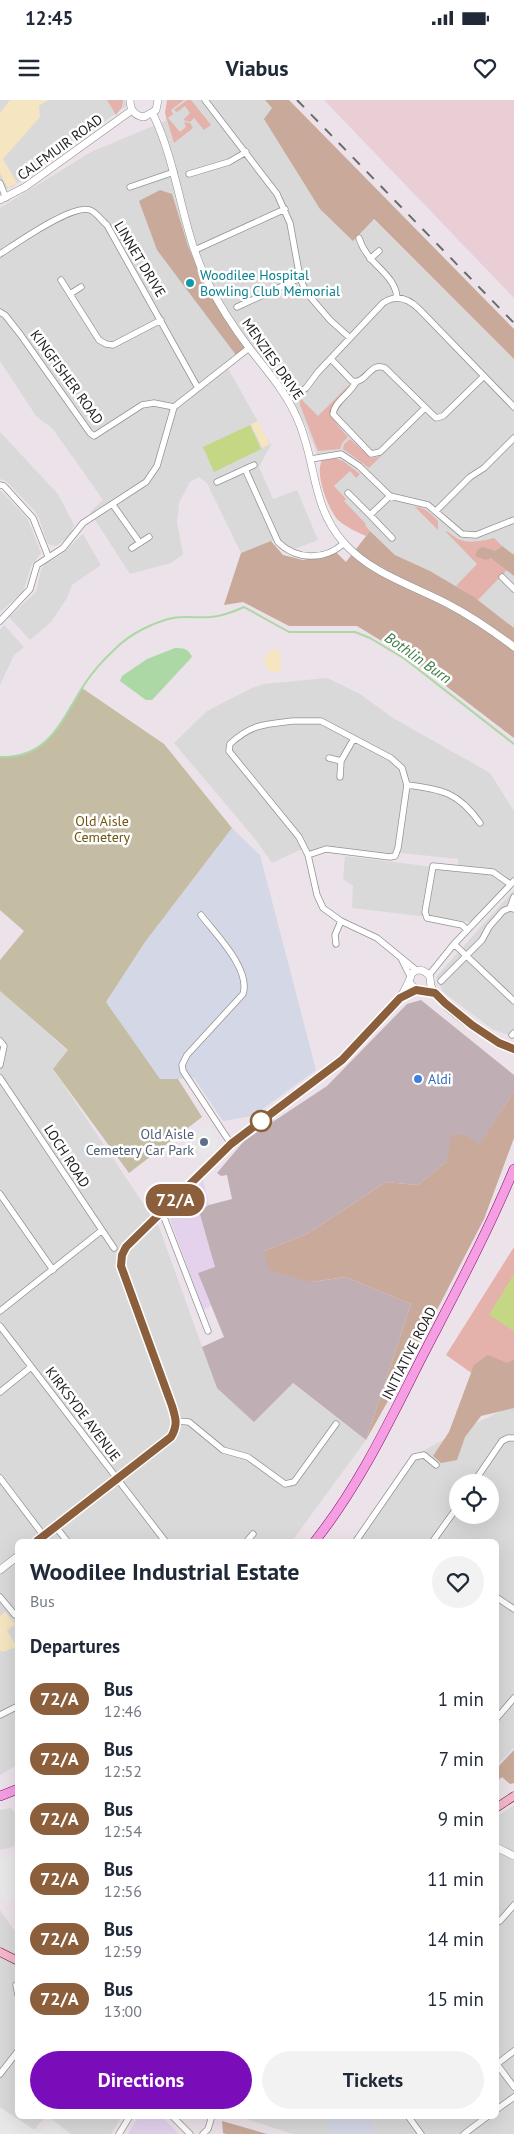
<!DOCTYPE html>
<html lang="en">
<head>
<meta charset="utf-8">
<style>
  :root { --surface:#fff; --page:#f2f2f3; --text:#1f2937; --muted:#747a83; --accent:#790dba }
  body { margin:0; font-family:"PT Sans",sans-serif; background:var(--page); color:var(--text); height:100vh; display:flex; flex-direction:column; font-size:19px; white-space:nowrap }
  * { box-sizing:border-box; margin:0 }
  p { font-size:16px; color:var(--muted) }
  .icon { flex:none; width:28px; height:28px; fill:none; stroke:currentColor; stroke-width:2; stroke-linecap:round; stroke-linejoin:round }
  .map { position:relative; flex:1; overflow:hidden }
  .drawer { position:absolute; left:15px; top:1439px; width:484px; height:580px; display:flex; flex-direction:column; background:var(--surface); border-radius:8px; box-shadow:0 5px 20px #0002 }
  .drawer>* { flex:none }
  .badge { padding:0 10px; border-radius:16px; font-size:18px; line-height:32px }
  .tools { position:absolute; left:449px; top:1374px; display:grid; gap:10px }
  .tools a { display:grid; place-items:center; width:50px; height:50px; border-radius:50%; background:var(--surface); box-shadow:0 5px 20px #0002; font-size:25px }
  .map>.badge { position:absolute; translate:-50% -50%; box-shadow:0 0 0 2px #fff }
  h2 { padding:0 15px; font-size:19px; line-height:45px }
  .round { display:grid; place-items:center; flex:none; width:52px; height:52px; border-radius:26px; background:var(--page) }
  .headline { display:flex; align-items:center; justify-content:space-between; height:85px; padding:0 15px }
  h1 { font-size:24px; font-weight:700; line-height:38px }
  .action { display:flex; gap:10px; margin-top:auto; padding:10px 15px }
  .action a { flex:1; height:58px; border-radius:30px; background:var(--accent); color:#fff; font-size:20px; font-weight:700; line-height:58px; text-align:center }
  .action a+a { background:var(--page); color:var(--text) }
  ul { padding:0; list-style:none }
  li { display:flex; align-items:center; gap:15px; height:60px; padding:0 15px }
  li div { flex:1 }
  li b { display:block; font-size:19px }
  li em { font-style:normal }
  li .badge { min-width:55px; font-weight:700; text-align:center }
  .status { display:flex; justify-content:space-between; align-items:center; height:35px; padding:0 25px; background:var(--surface); direction:ltr }
  .status svg { height:14px; fill:currentColor }
  header { display:flex; justify-content:space-between; align-items:center; height:65px; padding:0 15px; background:var(--surface); font-size:22px; font-weight:700 }
  .map>svg:first-child { display:block }
</style>
</head>
<body>
<div class="status"><b>12:45</b><svg viewBox="0 0 49 12"><path d="M0 12V9h3v3zM5 12V6h3v6zM10 12V3h3v9zM15 12V0h3v12zM26 1h20v11H26zM47 4h2v5h-2z"/></svg></div>
<header><svg class="icon" aria-label="menu" viewBox="0 0 24 24"><path d="M4 6h16M4 12h16M4 18h16"/></svg>Viabus<svg class="icon" aria-label="heart" viewBox="0 0 24 24"><path d="M12 20l-8-8c-3-5 5-10 8-4 3-6 11-1 8 4z"/></svg></header>
<div class="map">
<svg width="514" height="2034" viewBox="0 0 514 2034">
  <rect width="100%" height="100%" fill="#ece2e9"/>
  <!-- residential -->
  <path fill="#d9d9da" fill-rule="evenodd" d="M0 0H135L12 87 0 91Z
    M169 0H265L373 119 514 259V528L474 497 430 471 395 455 333 394 306 326 290 297 250 245 225 263 271 345 259 367 273 399 297 390 318 440 292 450 277 439 241 453 207 383 199 377 190 382 179 403 177 422 183 454 171 463 130 474 90 412 103 400 53 329 36 316 0 261V108L91 52 165 21Z
    M0 332 58 394 74 425 69 437 56 446 50 445 47 442 39 418 35 411 6 381 0 379Z
    M0 390 27 418 41 453 31 466 23 492 0 512Z
    M83 434 101 465 72 485 67 498 51 522 30 540 9 517 36 492 41 470 45 463 61 455Z
    M4 525 24 547 14 555 0 585V530Z
    M327 578 360 594 393 618 490 673 514 711V778L471 822 352 808 353 786 343 779 345 756 458 770V759L392 752 390 759 300 750 272 763 256 740 174 643 207 611 252 588 264 584Z
    M514 790V937L492 929 443 892 436 877Z
    M0 891 68 951 53 969 159 1127 217 1288 292 1283 366 1340 292 1441H18L17 1665 0 1675Z
    M514 1305V1648L496 1666V1441H356L410 1358 461 1330ZM458 1382H490V1415H458Z
    M514 1705V1754L496 1744V1717Z
    M11 1708 17 1714V1743L13 1747 0 1750V1710Z
    M496 1751 514 1761V2034H375L371 2016H496Z
    M0 1810 17 1834 18 2016H46L34 2030 0 2007Z
    M48 2016H122L111 2034H71Z
    M237 2016H329L327 2034H292Z"/>
  <!-- commercial -->
  <path fill="#e4d2ed" d="M203 1080 209 1105 199 1111 216 1167 199 1173 211 1206 203 1210 170 1119Z
    M139 2016H161L179 2034H128Z"/>
  <!-- industrial -->
  <path fill="#d4d7e5" d="M232 728 260 755 316 970 253 1016 223 1021 194 978 160 980 106 902 145 842Z
    M329 2016H371L375 2034H327Z"/>
  <!-- construction -->
  <path fill="#c0aeb5" d="M421 900 514 975V991L479 1046 447 1061 418 1085 386 1082 307 1134 264 1151 311 1182 346 1177 411 1204 366 1340 293 1283 254 1322 217 1288 202 1247 224 1237 198 1173 215 1167 199 1111 209 1105 232 1099 227 1075 221 1076 217 1073 244 1041 327 986 407 904Z"/>
  <!-- farmland -->
  <path fill="#eaced6" d="M324 0H514V198Z"/>
  <!-- grass -->
  <path fill="#e4b2aa" d="M107 0H123L122 7 116 15Z
    M167 0H184L171 10 173 14 168 18 180 32 186 27 184 22 190 23 193 28 174 43 165 13Z
    M187 0H191L211 25 204 30 194 18 190 22 183 20 190 13 185 6 177 12 174 10Z
    M349 285V288C327 311 326 313 348 337L342 343 340 349 318 351 300 305V301L301 299 318 316Z
    M350 339 371 358 378 357 393 344 369 368 343 349 344 344Z
    M335 358 343 361 360 374 356 378 350 371 334 386 346 399 344 401 366 424 365 425 370 431 366 436C357 432 346 427 338 420 329 411 314 373 322 361Z
    M415 407C425 407 432 415 438 421V430Z
    M445 431C450 432 453 436 458 439 468 444 484 441 494 438L502 446 495 451 486 449 491 458 508 469 478 500 456 486 477 464Z
    M514 1147V1295L504 1296 446 1255Z"/>
  <!-- forest -->
  <path fill="#c9a999" d="M265 0H289L514 229V259L374 119 353 141 320 109 264 19 272 8Z
    M160 90 172 94 188 146 204 183 246 248 236 255 157 150 139 101Z
    M370 431 395 455 430 471 474 497 514 528V638L408 557 357 526H289L243 502 224 505 241 453 271 441 283 455 303 460 337 453 346 462Z
    M502 446 514 455V476L491 458 486 460 475 456 478 449 483 447 495 451Z
    M514 991V1038L484 1119 411 1260 366 1340 411 1204 346 1177 311 1182 269 1170 264 1151 307 1134 386 1082 418 1085 447 1061 451 1035H466L479 1045Z
    M488 1255 507 1263 514 1260V1308L481 1316 465 1337 457 1360 441 1363 433 1356 449 1332 474 1265Z
    M514 1650V1683L510 1684 502 1677 496 1682V1669Z
    M222 2021 267 2034H226L223 2033Z"/>
  <!-- cemetery -->
  <path fill="#c4bda4" d="M82 588 164 644 232 728 145 842 106 902 160 979H178L202 1017 129 1073 53 969 68 950 0 891V860L24 831 0 810V657C44 659 63 622 82 588Z"/>
  <!-- park -->
  <path fill="#f5e5c0" d="M10 0H48L39 6 40 17 3 59 17 83 8 88 0 73V13Z
    M258 321 270 344 262 348 251 324Z
    M274 549 280 550 281 572H270L264 562 267 553Z
    M5 1512 15 1524 7 1531 17 1547 2 1552 0 1550V1516Z"/>
  <!-- pitch -->
  <path fill="#c3d784" d="M250 325 261 349 214 372 203 347Z
    M514 1174V1231L489 1215Z"/>
  <!-- parking -->
  <path fill="#e8e8e8" d="M209 1025 216 1039 217 1045 214 1050 203 1057 189 1038Z
    M17 1752V1797L6 1803 0 1791V1760Z
    M0 2008 39 2033 50 2020 67 2034H0Z"/>
  <!-- water -->
  <path fill="#acd8a5" d="M175 548C183 548 188 548 192 557L152 600H146L120 581 122 576 147 559Z"/>
  <g fill="none" stroke-linecap="round" stroke-linejoin="round">
    <!-- stream -->
    <path stroke="#acd8a5" stroke-width="2" d="M0 657C49 659 62 619 84 585 93 571 104 559 116 548 130 534 154 522 173 518 186 516 198 518 211 517 223 516 233 512 244 507L289 532H355L370 538 405 559 514 644"/>
    <defs>
      <path id="minor" d="M205 0 277 94 290 123 300 178 306 192 330 220 350 238
        M189 74 229 62 246 52
        M0 83 6 98
        M130 87 174 72
        M359 138C367 165 394 172 397 197
        M195 150 285 109
        M0 154C17 143 72 104 90 110 96 112 102 121 107 125L198 288
        M370 159 379 151
        M61 180 99 240 106 244 113 245 161 220
        M70 194 81 187
        M237 207 300 178
        M0 212 5 215 20 234 90 333 94 336 142 305 154 303 174 307
        M331 259 352 281C366 285 370 261 385 268L436 318 443 316 484 276
        M356 282C350 294 334 302 333 314L371 354 380 352 425 308
        M288 300 306 288 318 272 383 203C396 194 408 198 419 209L514 307
        M311 359 341 354 359 366 390 396 428 405 462 434 476 435 514 420
        M245 369 278 442C296 460 325 461 344 443
        M217 382 254 365
        M0 385 4 386 33 418 48 456
        M348 393 370 415
        M390 396 370 415 392 438
        M113 405 140 443
        M436 411 470 377 484 368 514 338
        M132 448 149 437
        M502 477 514 489
        M0 521 30 489 37 465 63 448 83 423 146 382 157 366 174 307 249 248
        M293 621H321L391 658 402 668 407 685 398 748 395 756 390 757 326 749 308 755 299 737 229 651 230 644C251 624 266 624 293 621Z
        M329 658 341 661
        M340 677 341 661 353 640
        M407 685C443 690 458 692 480 723
        M308 755 317 795 323 808 341 821 377 838 416 870
        M510 808 514 797
        M201 815C216 835 251 869 243 894L187 955 182 965 183 971 231 1044
        M467 830 462 825 427 818 425 812 433 766 493 772 510 784
        M336 844 335 835 341 821
        M454 844 514 901
        M402 860 410 876
        M429 875 454 844 514 781
        M441 881 482 840 489 827 503 811 510 808 514 809
        M512 935 514 933
        M0 941 4 946 0 965
        M0 978 114 1148
        M0 1094 53 1170
        M162 1112 208 1231
        M0 1211 101 1131
        M0 1226 165 1441
        M0 1292 31 1267
        M177 1321 189 1322 223 1350 248 1357 285 1384 294 1382 336 1324
        M0 1378 44 1436
        M474 1382 502 1341 508 1338H514
        M56 1427 67 1441
        M247 1441 253 1434
        M356 1441 414 1357 424 1355 436 1365
        M433 1441 458 1406
        M0 1497 15 1515 18 1514
        M496 1497 514 1509
        M0 1615 18 1606
        M496 1619 514 1598
        M500 1821 514 1805
        M16 1885 18 1895
        M496 1963 514 1987
        M497 1964 514 1951
        M0 1974 18 1951
        M496 2010 514 1997
        M172 2016 190 2034
        M408 2016 421 2034
        M119 2034 130 2016
        M203 2034 208 2029 212 2016
        M464 2034 488 2016"/>
      <path id="tertiary" d="M130 0C130 10 135 16 144 17L156 10 158 0
        M153 14C178 66 181 126 206 179 218 203 234 228 250 249 267 271 286 292 297 318 317 361 310 405 344 443 372 474 412 485 448 504 471 516 493 531 514 547
        M0 100 25 87 132 10
        M435 893C424 891 414 892 409 881L412 873C419 868 424 870 429 875 431 879 430 882 431 886 441 910 491 940 514 949
        M37 1441 171 1337C178 1325 176 1319 172 1306L121 1166 122 1155 126 1147 231 1044 343 960 400 899 409 881
        M0 1470 18 1456
        M496 1747 514 1756"/>
      <path id="secondary" d="M496 1708 514 1696
        M0 1852 18 1861"/>
      <path id="primary" d="M315 1441C359 1386 390 1320 422 1257 454 1195 487 1134 514 1069
        M0 1696 18 1689"/>
    </defs>
    <!-- minor casing -->
    <use href="#minor" stroke="#939393" stroke-width="7"/>
    <!-- tertiary casing -->
    <use href="#tertiary" stroke="#939393" stroke-width="8"/>
    <!-- secondary casing -->
    <use href="#secondary" stroke="#6a0c25" stroke-width="9"/>
    <!-- primary casing -->
    <use href="#primary" stroke="#890a64" stroke-width="10"/>
    <!-- minor -->
    <use href="#minor" stroke="#fff" stroke-width="5.5"/>
    <!-- tertiary -->
    <use href="#tertiary" stroke="#fff" stroke-width="7"/>
    <!-- secondary -->
    <use href="#secondary" stroke="#f4b8cc" stroke-width="8"/>
    <!-- primary -->
    <use href="#primary" stroke="#f59ee4" stroke-width="9"/>
    <!-- rail -->
    <path stroke="#6a6a6a" stroke-width="2" stroke-dasharray="10 10" stroke-linecap="butt" d="M297 0 514 223"/>
  </g>
  <g fill="none" stroke-linecap="round" stroke-linejoin="round">
    <defs>
      <path id="line" d="M37 1441 171 1337C178 1325 176 1319 172 1306L121 1166 122 1155 126 1147 231 1044 342 960 400 898 416 890 435 893 445 903 472 925 499 943 514 949"/>
    </defs>
    <!-- line casing -->
    <use href="#line" stroke="#fff" stroke-width="11"/>
    <!-- line -->
    <use href="#line" stroke="#8b5e3c" stroke-width="8"/>
  </g>
  <!-- markers -->
  <circle fill="#0f9aa8" stroke="#fff" stroke-width="2" cx="190" cy="183" r="5"/>
  <circle fill="#3f7fe0" stroke="#fff" stroke-width="2" cx="418" cy="979" r="5"/>
  <circle fill="#fff" stroke="#8b5e3c" stroke-width="2.5" cx="261" cy="1021" r="10"/>
  <circle fill="#5c6f8a" stroke="#fff" stroke-width="2" cx="204" cy="1042" r="5"/>
  <g text-anchor="middle" stroke-width="5" stroke-linejoin="round" paint-order="stroke">
    <!-- street labels -->
    <g font-size="14" fill="#1c1c1c" stroke="#fff">
      <text transform="translate(60 47) rotate(-36)" y="5">CALFMUIR ROAD</text>
      <text transform="translate(140 159) rotate(59)" y="5">LINNET DRIVE</text>
      <text transform="translate(273 259) rotate(55)" y="5">MENZIES DRIVE</text>
      <text transform="translate(67 277) rotate(54)" y="5">KINGFISHER ROAD</text>
      <text transform="translate(67 1056) rotate(57)" y="5">LOCH ROAD</text>
      <text transform="translate(409 1253) rotate(-63)" y="5">INITIATIVE ROAD</text>
      <text transform="translate(83 1314) rotate(53)" y="5">KIRKSYDE AVENUE</text>
    </g>
    <!-- culture labels -->
    <g font-size="14" fill="#0d838f" stroke="#fff" text-anchor="start">
      <text x="200" y="180">Woodilee Hospital<tspan x="200" dy="16">Bowling Club Memorial</tspan></text>
    </g>
    <!-- park labels -->
    <g font-size="14" fill="#715512" stroke="#fff">
      <text x="102" y="726">Old Aisle<tspan x="102" dy="16">Cemetery</tspan></text>
    </g>
    <!-- shop labels -->
    <g font-size="14" fill="#366cbe" stroke="#fff" text-anchor="start">
      <text x="428" y="984">Aldi</text>
    </g>
    <!-- service labels -->
    <g font-size="14" fill="#4e5e75" stroke="#fff" text-anchor="end">
      <text x="194" y="1039">Old Aisle<tspan x="194" dy="16">Cemetery Car Park</tspan></text>
    </g>
    <!-- water labels -->
    <g font-size="15" font-style="italic" fill="#407f48" stroke="#fff">
      <text transform="translate(418 558) rotate(35)" y="5">Bothlin Burn</text>
    </g>
  </g>
</svg>
<div class="tools">
<a><svg class="icon" aria-label="locate" viewBox="0 0 24 24"><circle cx="12" cy="12" r="6"/><path d="M12 2v4M12 18v4M2 12h4M18 12h4"/></svg></a>
</div>
<b class="badge" style="left:175px;top:1100px;background:#8b5e3c;color:#fff">72/A</b>
<section class="drawer">
<div class="headline"><div><h1>Woodilee Industrial Estate</h1><p>Bus</p></div><a class="round"><svg class="icon" aria-label="heart" viewBox="0 0 24 24"><path d="M12 20l-8-8c-3-5 5-10 8-4 3-6 11-1 8 4z"/></svg></a></div>
<h2>Departures</h2>
<ul>
<li><span class="badge" style="background:#8b5e3c;color:#fff">72/A</span><div><b>Bus</b><p>12:46</p></div><em>1 min</em></li>
<li><span class="badge" style="background:#8b5e3c;color:#fff">72/A</span><div><b>Bus</b><p>12:52</p></div><em>7 min</em></li>
<li><span class="badge" style="background:#8b5e3c;color:#fff">72/A</span><div><b>Bus</b><p>12:54</p></div><em>9 min</em></li>
<li><span class="badge" style="background:#8b5e3c;color:#fff">72/A</span><div><b>Bus</b><p>12:56</p></div><em>11 min</em></li>
<li><span class="badge" style="background:#8b5e3c;color:#fff">72/A</span><div><b>Bus</b><p>12:59</p></div><em>14 min</em></li>
<li><span class="badge" style="background:#8b5e3c;color:#fff">72/A</span><div><b>Bus</b><p>13:00</p></div><em>15 min</em></li>
</ul>
<div class="action"><a>Directions</a><a>Tickets</a></div>
</section>
</div>
</body>
</html>
